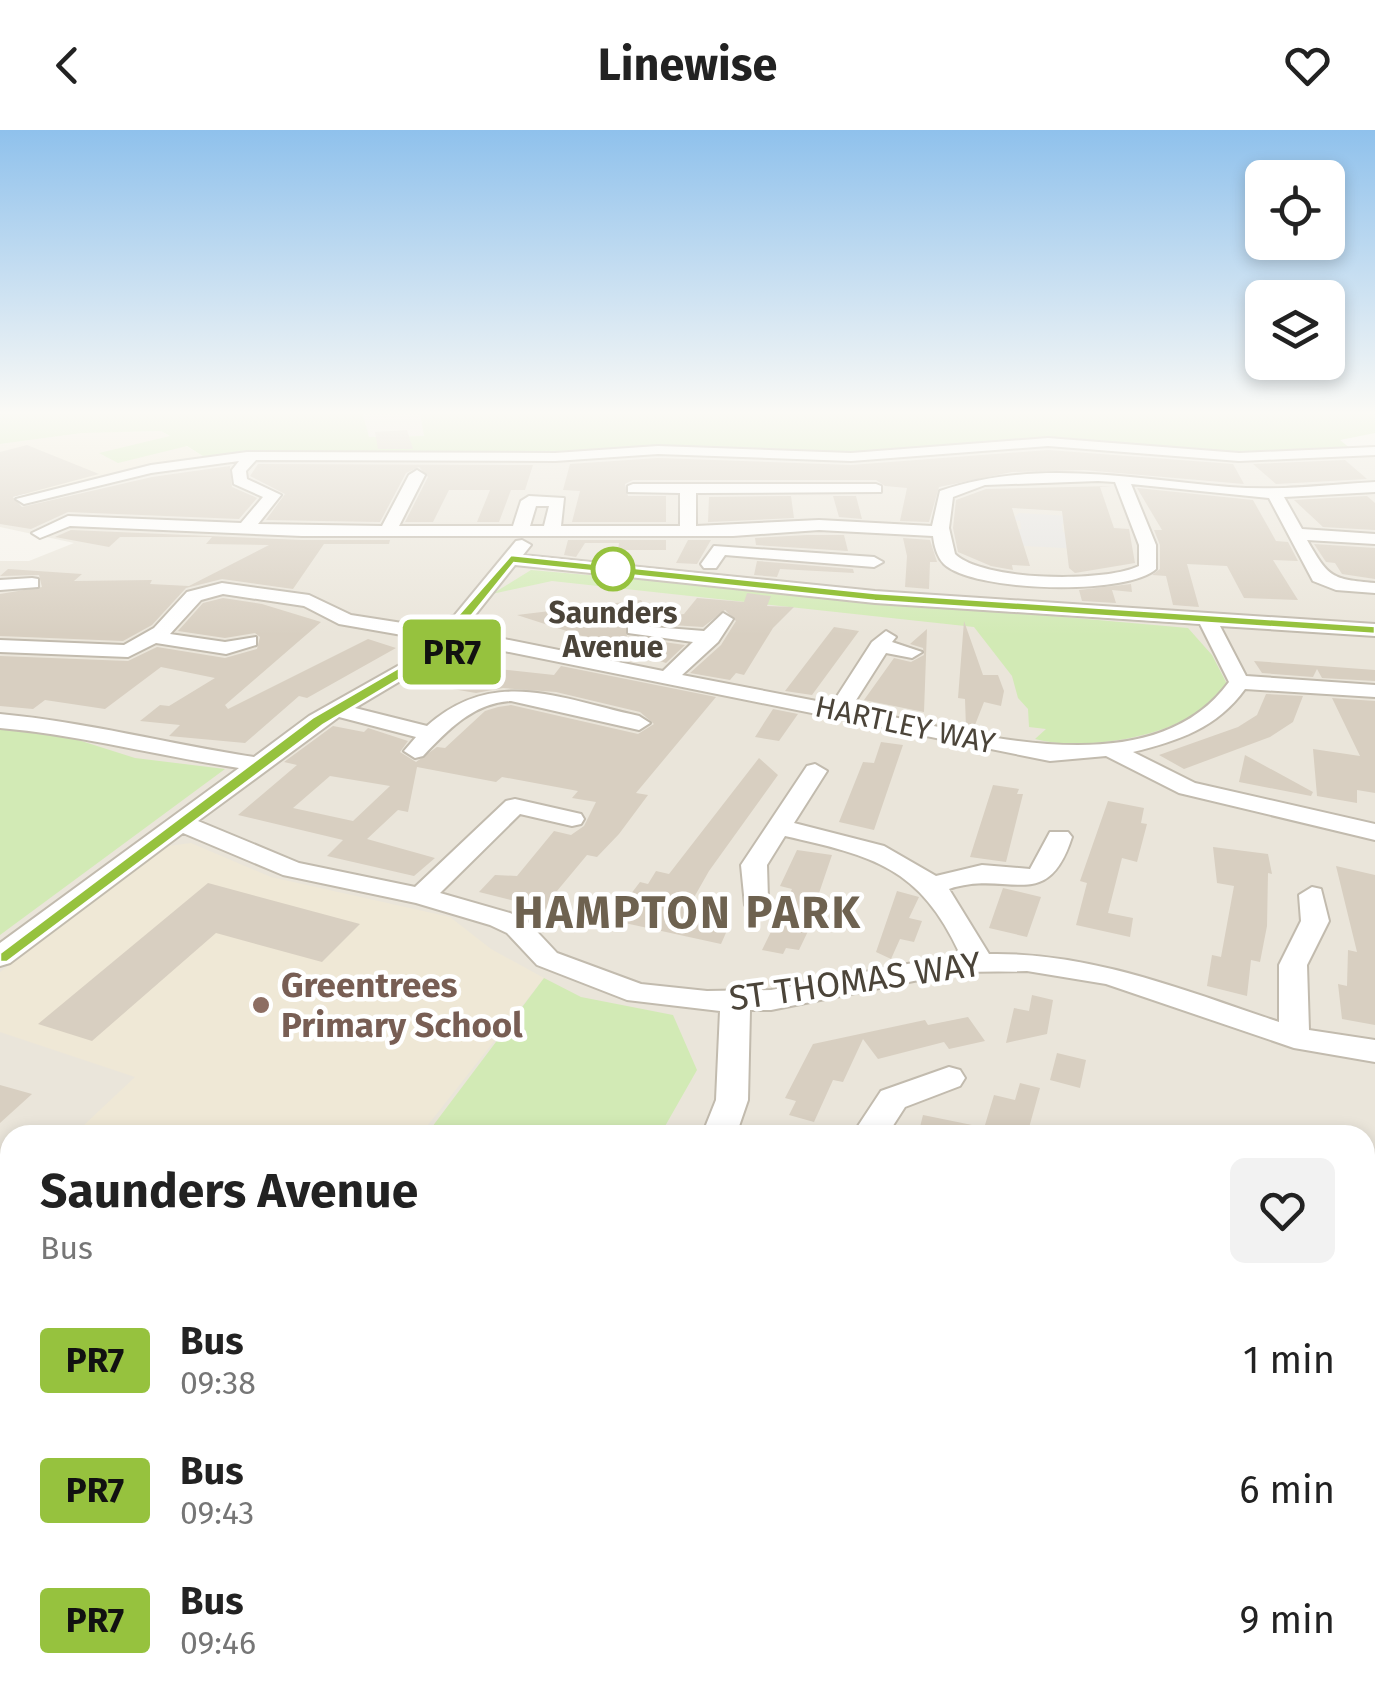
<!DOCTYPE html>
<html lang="en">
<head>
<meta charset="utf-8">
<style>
  :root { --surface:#fff; --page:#f2f2f2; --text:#222; --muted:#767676 }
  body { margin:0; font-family:"Fira Sans",sans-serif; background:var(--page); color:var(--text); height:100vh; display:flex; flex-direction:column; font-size:38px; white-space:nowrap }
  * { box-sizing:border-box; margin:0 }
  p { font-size:32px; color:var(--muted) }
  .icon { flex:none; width:55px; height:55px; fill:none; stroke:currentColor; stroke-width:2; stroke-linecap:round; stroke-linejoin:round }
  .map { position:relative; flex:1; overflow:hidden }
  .sheet { position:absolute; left:0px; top:995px; width:1375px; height:582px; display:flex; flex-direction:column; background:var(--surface); border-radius:30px 30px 0 0; box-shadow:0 5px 15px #0003 }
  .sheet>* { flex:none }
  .badge { padding:0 20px; border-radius:8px; font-size:35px; line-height:65px }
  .buttons { position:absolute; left:1245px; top:30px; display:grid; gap:20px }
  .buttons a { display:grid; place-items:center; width:100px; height:100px; border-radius:15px; background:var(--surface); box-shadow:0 5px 15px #0003; font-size:50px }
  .map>.badge { position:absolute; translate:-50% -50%; box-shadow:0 0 0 5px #fff }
  .round { display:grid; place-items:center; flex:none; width:105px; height:105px; border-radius:15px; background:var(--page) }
  .summary { display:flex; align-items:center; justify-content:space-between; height:170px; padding:0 40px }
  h1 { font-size:48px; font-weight:700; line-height:75px }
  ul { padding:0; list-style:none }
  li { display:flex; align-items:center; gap:30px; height:130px; padding:0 40px }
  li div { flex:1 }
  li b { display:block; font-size:38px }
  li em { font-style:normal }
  li .badge { min-width:110px; font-weight:700; text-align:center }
  header { display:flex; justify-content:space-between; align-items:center; height:130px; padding:0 40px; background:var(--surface); font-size:45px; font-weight:700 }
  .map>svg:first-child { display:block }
</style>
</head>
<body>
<header><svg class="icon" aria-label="back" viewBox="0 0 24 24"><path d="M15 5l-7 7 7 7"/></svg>Linewise<svg class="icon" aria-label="heart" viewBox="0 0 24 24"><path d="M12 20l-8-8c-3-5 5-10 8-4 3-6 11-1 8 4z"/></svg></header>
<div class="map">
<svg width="1375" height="1577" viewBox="0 0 1375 1577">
  <rect width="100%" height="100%" fill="#f6f3ec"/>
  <!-- residential -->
  <path fill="#eae5da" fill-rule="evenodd" d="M363 284H420L424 306 369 307Z
    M1038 313 1375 323V1577H0V431H29L74 413 0 397V374L214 330ZM10 1005H1365V1568H10Z"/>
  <!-- education -->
  <path fill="#efe8d6" d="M161 301 206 328 41 364H0V314L82 303Z
    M191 713 271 747 450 787 491 819 544 848 420 1005H110L84 995 135 947 0 902V842L157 724 168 716Z"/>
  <!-- green -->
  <path fill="#d2eab5" d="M0 284H363L369 307 424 306 420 284H1375V303L1340 310 1351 319 1255 326 1103 312 904 323 382 322 206 328 187 316 118 333 99 323 170 306 161 301 82 303 0 314Z
    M531 440 1188 498 1212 525 1227 554C1217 563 1208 574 1197 582 1160 609 1078 621 1035 609L1046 599 1029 597 1028 579 1018 568 1012 546 974 497 552 451 492 464Z
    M0 598 75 609 135 628 225 639 0 805Z
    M544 848 581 867 673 885 697 940 660 1005H426Z"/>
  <!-- parking -->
  <path fill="#e5e3e0" d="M1019 383 1102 388 1104 396 1062 394 1063 402 1080 403 1083 419 1004 415V399H1021L1020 391 1012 390Z"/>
  <!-- building -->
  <path fill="#d8cfc1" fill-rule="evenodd" d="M407 300 413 319H378L375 302Z
    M27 315 99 344 13 367 22 377 152 347 230 336 232 357 257 368 239 389 68 382 31 399 0 394V322Z
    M1048 320 1233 334 1244 354 1084 340 1012 342 939 357 929 392 900 391 907 358 885 356 876 350H633L625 354 628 366H666V392H572L580 361 563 360 570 334 658 328 851 335Z
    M1345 330 1367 349 1276 354 1253 334Z
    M258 334 533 335 525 360H511L499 392H477L490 360H449L433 392H405L428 347 419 337 406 343 380 392 266 390 285 364 250 346Z
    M1112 356 1100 357 1114 398 1129 399 1135 433 1075 443 1069 438 1062 381 1012 378 1030 436 1012 435 1013 440 991 436 958 422 953 398 956 370 986 359Z
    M1137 358 1253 370 1276 411 1288 412 1298 431 1273 430 1298 470 1244 468 1227 436 1187 434 1199 477 1173 475 1166 446 1152 445 1160 439V415L1154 400H1162Z
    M791 366 794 388 708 392 709 367Z
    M833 366H856L862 389 839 387Z
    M1367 366 1375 373V400L1323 397 1294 370Z
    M71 400 302 410H390L389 414H324L293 459 222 449 186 458 152 495 123 511 0 506V464L42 457 39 445 0 446 8 439 82 444 74 451 152 450 150 454 189 456 269 415 206 414 212 407H120L109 417 55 407Z
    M807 405H844L848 421 756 415 755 408Z
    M903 408 930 410 937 432H930L929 459 905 457 907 426Z
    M568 410H666V420H618L619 413H585L576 427 564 425Z
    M688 410H711L697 434 676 433Z
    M1314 414 1375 418V449L1342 444 1335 433 1326 432Z
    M757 431 853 439 854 443 780 439 777 447 754 445Z
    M1131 454 1132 462 1112 460 1116 473 1082 471 1079 460Z
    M747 463 771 466 767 476 794 477 773 498 744 545 736 543 730 550 690 543 721 515 736 491 725 480 703 497 625 492 627 507 685 515 666 533 517 485 641 470 653 488 684 484 697 468 744 472Z
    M223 468 262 474 321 492 225 575 228 579 368 509 396 518 307 568 299 566 245 613 169 606 180 595 140 591 160 575 169 576 215 548 161 537 105 579 45 570 33 579 0 576V526L128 531 157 517 225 528 257 519 260 507 255 503 225 508 178 501 203 473Z
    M964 491 983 545H998L1004 561 1001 576 984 572 973 600 966 598 965 569 958 568Z
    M834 497 859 501 812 565 785 561Z
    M927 499 924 582 864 570 894 528 911 532 924 525 923 518 910 514Z
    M1254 531 1375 540V551L1322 548 1317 539 1313 547 1262 543Z
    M445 533 554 545 561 536 716 567 636 663 648 665 619 704 597 727 587 725 557 761 565 763 551 780 479 762 495 745 517 746 554 701 571 705 584 696 596 672 572 668 578 661 502 647 496 652 417 637 408 682 398 680 367 709 435 728 414 746 327 726 343 710 238 685 297 635 284 632 333 596 364 602 368 598 408 611 400 622 416 632 437 617 445 618 485 581 498 577 511 575 638 604 654 594 640 582 556 562 503 558 476 563 423 554ZM330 646 390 656 353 691 293 678Z
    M1266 564 1303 566 1293 592 1270 607 1184 639 1159 625 1238 597 1257 585Z
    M1332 568 1375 571V663L1357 660V673L1317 666 1313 619 1360 626Z
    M773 579 798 584 779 611 755 607Z
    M881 612 903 615 874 700 839 692 863 632 874 633Z
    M1245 625 1313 662 1311 666 1239 652Z
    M759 628 778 645 709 741 684 785 729 796 721 814 611 790 640 752 648 754 656 741 669 744Z
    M993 655 1019 659 1017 664H1023L1006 732 970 727Z
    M1108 671 1144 678 1141 693 1147 694 1137 732 1122 728 1108 783 1133 788 1130 807 1076 795 1087 753 1080 751Z
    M1213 717 1268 724 1272 744 1268 743 1267 796 1260 832 1251 830 1247 866 1207 856 1212 825 1221 827 1234 756 1217 753Z
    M797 720 832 725 817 769 802 796 810 797 799 820 786 818 783 824 762 820 792 759 780 756Z
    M1336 736 1375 745V895L1342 889 1338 854 1347 856 1348 820 1357 822Z
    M208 753 360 794 322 832 216 803 92 911 38 894Z
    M1003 758 1041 767 1027 807 989 798Z
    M897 761 919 767 909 788 922 791 914 812 900 809 891 829 876 822Z
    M1032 865 1053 870 1047 904 1006 913 1014 878 1029 881Z
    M968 887 985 911 949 919 944 912 878 929 863 909 843 952 833 950 814 992 789 985 796 971 785 968 813 914 925 890 928 895Z
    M1057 923 1086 930 1080 958 1050 950Z
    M1020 953 1040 958 1027 1005H982L994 965 1015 970Z
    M0 955 32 964 0 993Z
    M923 985 977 996V1005H918Z"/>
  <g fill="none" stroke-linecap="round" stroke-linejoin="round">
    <defs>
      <path id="minor" d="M1048 308 1239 323 1375 317V325L1239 331 1048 316 851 331 658 324 555 331 256 330 246 341 247 349 281 365 258 394 382 396 409 345 417 340 425 345 399 396H513L521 371 529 366 564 368 561 396H680V363L628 362V356L633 354H876L881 356V362L696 363V396L819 390 932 396 940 361C1036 328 1132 349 1229 357 1278 361 1327 355 1375 352V362L1284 367 1302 399 1375 404V414L1307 410C1329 448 1331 449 1375 453V463L1336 460 1313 451 1269 368 1131 354 1156 415V439C1127 466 973 462 944 434 937 427 934 415 933 406L819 400 733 406H302L70 396 40 408 32 403 68 386 241 393 263 367 234 354 232 340 239 331 151 343 24 374 16 369 151 335 247 322 555 323 658 316 851 323ZM1098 351 1115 352 1139 415V436C1103 453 983 451 955 424L949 398 953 367 985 355ZM536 376H549L544 396H530Z
        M522 410 531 415 523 425 875 461 1375 494V506L1220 496 1246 546 1375 555V567L1245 559C1217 598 1178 611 1133 622L1195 653 1375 694V710L1179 663 1106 626 1050 631 484 517 467 525 439 528 355 578 427 596C495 536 560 569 639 586L650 593 639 600 511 571C473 573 448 600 423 626L415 628 404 621 416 607 339 587 198 691 299 733 415 757 506 671 515 669 581 684 584 689 581 694 572 696 520 684 440 763 510 783 527 791 557 823 641 854 707 861 771 860 960 824C920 737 873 726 785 706L767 735 768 769 765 775H745L741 735 807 636 815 634 827 641 794 693 884 716 936 746 982 735 1030 739 1050 702H1068L1072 707C1047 785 1009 739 949 759L989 824C1090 822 1184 860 1279 892V835L1301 791 1299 765 1312 757 1321 759 1329 791 1307 835 1309 900 1375 910V932L1294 918 1106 854 1027 841 958 842 771 880H750L748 970 736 1005H702L716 970 720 881 627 870 537 835 507 803 490 795 416 773 283 745 183 703 10 833 0 836V813L239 638C158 626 81 605 0 598V584C86 592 169 614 254 627L309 586 419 524 405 516 402 505 339 494 304 476 223 464 201 470 170 504 225 512 256 507V515L226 524 156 513 128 527 0 522V510L124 515 154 498 187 462 222 453 309 465 351 485 415 495 454 486 516 411ZM515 435 875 473 1200 494 1229 552C1149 662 960 599 851 578L886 523 912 528 922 522 892 512 896 507 886 501 872 512 832 574 682 545 718 512 733 489 723 483 704 501 628 495V503L693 512 663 541 494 507 483 491 472 489ZM450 497 470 500 474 505 450 516 422 510 435 499Z
        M714 416 874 427 883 432 874 437 725 425 716 438H704L701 434Z
        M32 448 38 449V457L0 460V450Z
        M949 937 960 940 965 948 960 956 905 977 887 1005H852L881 961Z
        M10 1112V1145L0 1148V1115Z
        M1365 1137 1375 1141V1174L1365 1170Z
        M0 1213 10 1216V1270L0 1266Z
        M187 1568H239L235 1577H183Z
        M1016 1568H1073L1077 1577H1020Z"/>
    </defs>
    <!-- minor casing -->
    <use href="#minor" stroke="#c2bbae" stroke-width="4"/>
    <!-- minor -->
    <use href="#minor" fill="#fff" fill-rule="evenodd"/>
  </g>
  <!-- sky -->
  <linearGradient id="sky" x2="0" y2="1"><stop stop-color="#8fc1ec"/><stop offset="0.56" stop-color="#fbfaf6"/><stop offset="1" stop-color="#fbfaf6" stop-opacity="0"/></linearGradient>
  <rect width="1375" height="505" fill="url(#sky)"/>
  <!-- line -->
  <path fill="#96c23e" stroke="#fff" stroke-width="2.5" d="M511 425 875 463 1375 496V504L875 471 514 433 468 490 491 502 482 517 440 525 323 595 7 832H0V823L312 588 431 519 472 511 477 504 453 491Z"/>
  <!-- markers -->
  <circle fill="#fff" stroke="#96c23e" stroke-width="5" cx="613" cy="439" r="20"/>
  <circle fill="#8d6e63" stroke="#fff" stroke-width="4" cx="261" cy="875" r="10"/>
  <g text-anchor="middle" stroke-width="9" stroke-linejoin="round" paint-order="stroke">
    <!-- far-stop labels -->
    <g font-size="30" font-weight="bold" fill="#4b4439" stroke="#fff">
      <text x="613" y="493">Saunders<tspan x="613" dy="34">Avenue</tspan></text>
    </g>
    <!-- far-street labels -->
    <g font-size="30" fill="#4b4439" stroke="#fff">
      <text transform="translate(905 595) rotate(12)" y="10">HARTLEY WAY</text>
    </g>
    <!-- street labels -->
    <g font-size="35" fill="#4b4439" stroke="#fff">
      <text transform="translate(855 851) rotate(-8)" y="12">ST THOMAS WAY</text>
    </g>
    <!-- education labels -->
    <g font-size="35" font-weight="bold" fill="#785e54" stroke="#fff" text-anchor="start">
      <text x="281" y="867">Greentrees<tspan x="281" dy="40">Primary School</tspan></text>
    </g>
    <!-- district labels -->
    <g font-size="45" font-weight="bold" letter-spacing="2.5" fill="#6e6250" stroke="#fff">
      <text x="688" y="798">HAMPTON PARK</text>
    </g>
  </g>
</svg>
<div class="buttons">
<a><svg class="icon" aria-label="locate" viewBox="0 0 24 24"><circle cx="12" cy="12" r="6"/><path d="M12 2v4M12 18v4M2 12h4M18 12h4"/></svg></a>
<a><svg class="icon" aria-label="layers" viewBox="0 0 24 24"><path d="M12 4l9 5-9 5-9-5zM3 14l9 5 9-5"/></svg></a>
</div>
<b class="badge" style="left:452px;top:522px;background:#96c23e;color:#111">PR7</b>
<section class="sheet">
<div class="summary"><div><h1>Saunders Avenue</h1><p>Bus</p></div><a class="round"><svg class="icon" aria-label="heart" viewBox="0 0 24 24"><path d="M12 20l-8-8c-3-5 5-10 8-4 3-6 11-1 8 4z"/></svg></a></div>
<ul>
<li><span class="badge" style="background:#96c23e;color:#111">PR7</span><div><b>Bus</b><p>09:38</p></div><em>1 min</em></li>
<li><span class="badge" style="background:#96c23e;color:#111">PR7</span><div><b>Bus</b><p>09:43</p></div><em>6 min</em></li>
<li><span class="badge" style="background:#96c23e;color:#111">PR7</span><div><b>Bus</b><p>09:46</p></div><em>9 min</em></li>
</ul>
</section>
</div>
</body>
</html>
